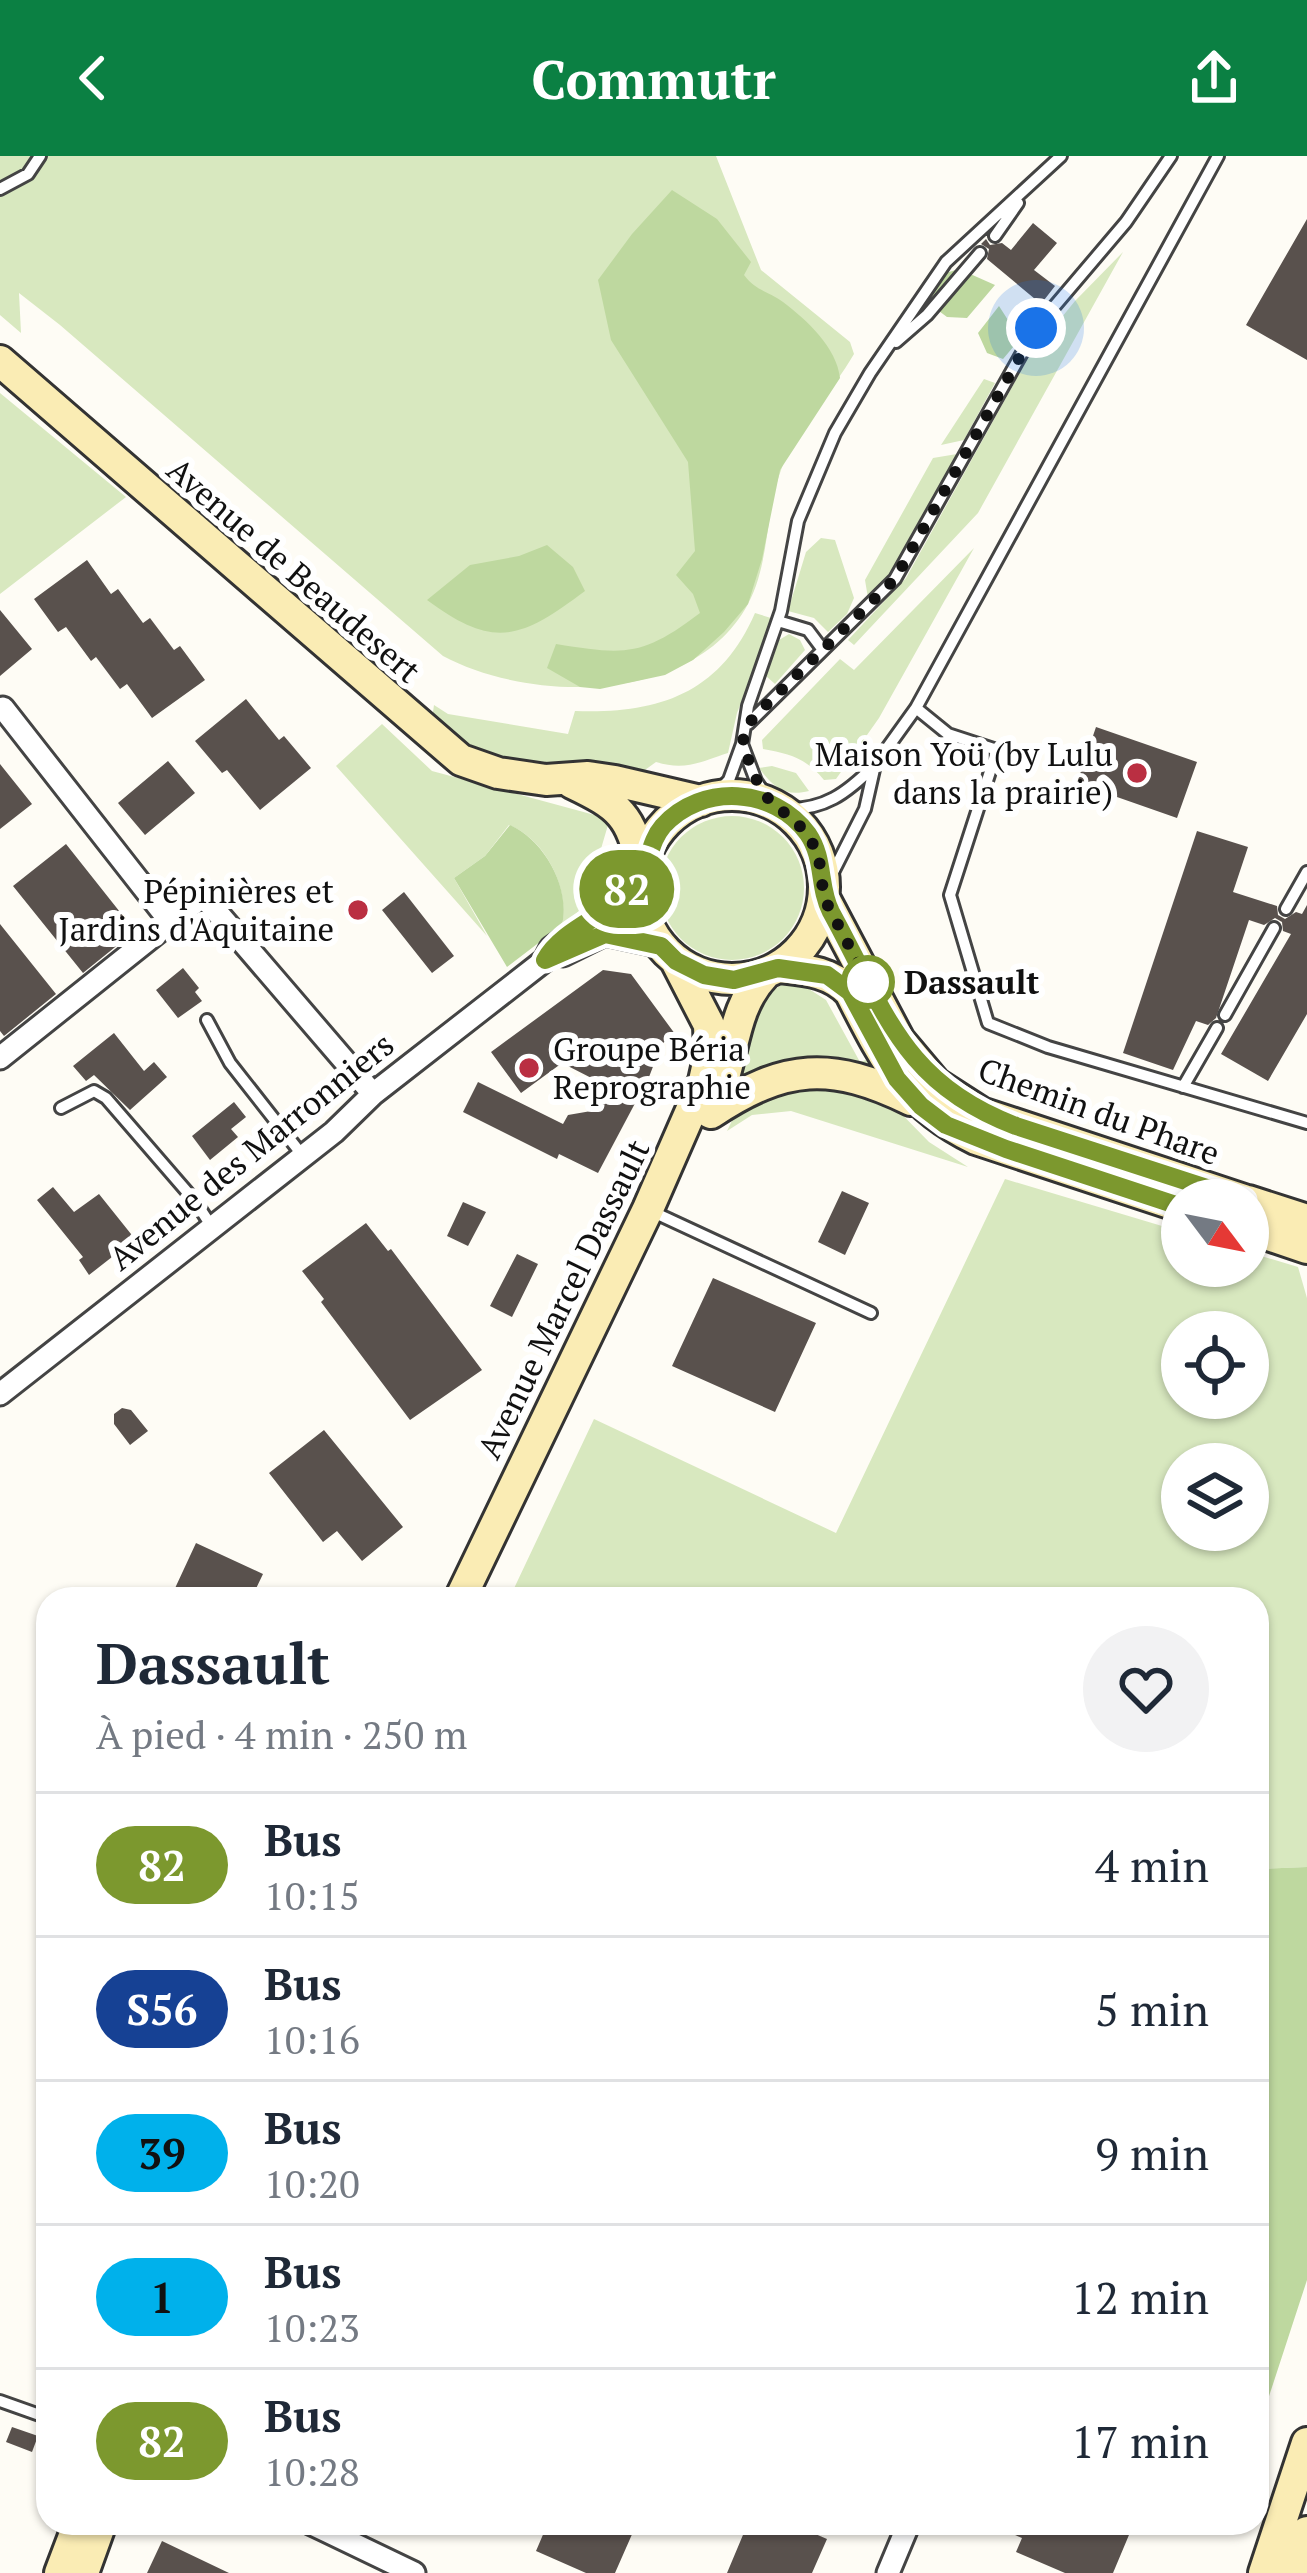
<!DOCTYPE html>
<html lang="fr">
<head>
<meta charset="utf-8">
<style>
  :root { --surface:#fff; --page:#f2f2f3; --text:#1f2937; --muted:#747a83; --line:#e0e1e3; --accent:#0b8043 }
  body { margin:0; font-family:"PT Serif",serif; background:var(--page); color:var(--text); height:100vh; display:flex; flex-direction:column; font-size:45px; white-space:nowrap }
  * { box-sizing:border-box; margin:0 }
  p { font-size:39px; color:var(--muted) }
  .icon { flex:none; width:66px; height:66px; fill:none; stroke:currentColor; stroke-width:2; stroke-linecap:round; stroke-linejoin:round }
  .map { position:relative; flex:1; overflow:hidden }
  .details { position:absolute; left:36px; top:1431px; width:1233px; height:948px; display:flex; flex-direction:column; background:var(--surface); border-radius:36px; box-shadow:0 3px 9px #0004 }
  .details>* { flex:none }
  .badge { padding:0 24px; border-radius:39px; font-size:42px; line-height:78px }
  .needle { width:78px; rotate:122deg }
  .tools { position:absolute; left:1161px; top:1023px; display:grid; gap:24px }
  .tools a { display:grid; place-items:center; width:108px; height:108px; border-radius:50%; background:var(--surface); box-shadow:0 3px 9px #0004; font-size:60px }
  .you { position:absolute; width:60px; height:60px; margin:-30px; border:9px solid #fff; border-radius:50%; background:#1a73e8; box-shadow:0 0 0 18px #1a73e833 }
  .map>.badge { position:absolute; translate:-50% -50%; box-shadow:0 0 0 6px #fff }
  .round { display:grid; place-items:center; flex:none; width:126px; height:126px; border-radius:63px; background:var(--page) }
  .headline { display:flex; align-items:center; justify-content:space-between; height:204px; padding:0 60px }
  h1 { font-size:57px; font-weight:800; line-height:90px }
  ul { padding:0; list-style:none }
  li { display:flex; align-items:center; gap:36px; height:144px; padding:0 60px; border-top:3px solid var(--line) }
  li div { flex:1 }
  li b { display:block; font-size:45px }
  li em { font-style:normal }
  li .badge { min-width:132px; font-weight:700; text-align:center }
  header { display:flex; justify-content:space-between; align-items:center; height:156px; padding:0 60px; background:var(--accent); color:#fff; font-size:54px; font-weight:800 }
  .map>svg:first-child { display:block }
</style>
</head>
<body>
<header><svg class="icon" aria-label="back" viewBox="0 0 24 24"><path d="M15 5l-7 7 7 7"/></svg>Commutr<svg class="icon" aria-label="share" viewBox="0 0 24 24"><path d="M12 15V3M7 8l5-5 5 5M5 13v7h14v-7"/></svg></header>
<div class="map">
<svg width="1307" height="2417" viewBox="0 0 1307 2417">
  <rect width="100%" height="100%" fill="#fefcf5"/>
  <!-- green -->
  <path fill="#d8e8bf" fill-rule="evenodd" d="M0 0H36L29 12 0 27Z
    M46 0H716L761 114 850 186 854 198C832 236 796 273 781 314 765 356 770 407 748 448 694 549 531 547 443 500L60 169 19 137 21 177 0 159V37L37 19Z
    M1123 96 978 357 854 489 848 484 906 422 1027 204 1075 145Z
    M984 223 995 227 964 284 941 289Z
    M0 237 126 341 0 438Z
    M957 298 890 419 868 442 865 424 933 302Z
    M821 382 835 384 854 442 847 458 828 476 814 462 788 455 806 396Z
    M974 392 879 562 836 623 824 624C806 602 790 598 763 593L762 584 840 503 854 514Z
    M755 457 774 463 737 557 728 597C700 606 685 615 656 606L638 619 590 608 502 604 481 598 431 569 434 549 448 558 568 578 575 555C658 558 720 538 755 457Z
    M789 478 800 484 805 494 775 528 766 520 779 484Z
    M382 568 432 615 602 661 608 669 598 703 605 726 596 741 562 769C570 732 545 683 509 669L485 700 454 722 487 780 336 610Z
    M772 610 796 617 809 635C785 641 773 631 759 612Z
    M660 732a72 72 0 1 1 144 0a72 72 0 1 1-144 0Z
    M788 826H806L809 833 826 844 860 906 866 904 876 919 742 922C747 886 749 842 788 826Z
    M792 922 885 941 929 986 968 1011 791 955 752 959 727 975 742 944Z
    M1005 1023 1182 1076V1110H1248V1096L1298 1111 1307 1142V1711L1257 1713V1443H509L594 1263 836 1377ZM1182 1176H1248V1242H1182ZM1182 1308H1248V1374H1182Z"/>
  <!-- forest -->
  <path fill="#bed89f" d="M672 34 717 63 751 106 744 119C756 135 768 135 783 146 807 164 837 192 840 222L780 314 762 403 748 448 724 476 693 504 665 519 600 533 580 531 547 512 556 488C625 499 642 501 700 457L693 438 676 419 695 395 688 306 611 184 598 124 632 78Z
    M959 113 995 129 967 162 947 161 924 144 939 119Z
    M999 150 1020 183 1003 203 987 197 978 177Z
    M547 389 573 411 585 435C521 483 494 494 427 444L470 409 519 400Z
    M510 669C544 684 571 732 562 769L507 811 454 722 485 700Z
    M1307 1711V2124L1257 2277V1713Z"/>
  <!-- building -->
  <path fill="#59514d" d="M1307 63V204L1246 169Z
    M1033 67 1057 87 1034 114 1055 130 1041 148 987 103 989 93 981 88 986 83 990 89 1002 87 1011 94Z
    M87 404 111 438 118 433 143 467 150 462 174 494 180 490 205 524 152 562 127 528 120 533 96 501 91 505 66 471 58 476 34 443Z
    M0 454 32 493 0 520Z
    M246 543 279 584 284 580 311 612 260 654 227 614 222 617 195 585Z
    M1096 571 1197 606 1177 662 1077 627Z
    M168 605 195 637 145 679 118 647Z
    M0 608 32 648 0 673Z
    M1197 675 1248 691 1233 736 1277 750 1278 759 1285 763 1296 756 1302 758 1307 749V858L1268 925 1221 898 1291 778 1283 775 1282 766 1275 762 1264 769 1249 764 1216 862 1208 869 1196 865 1173 914 1123 897Z
    M66 688 135 775 83 817 13 730Z
    M404 736 454 800 432 817 382 754Z
    M0 768 56 838 4 880 0 875Z
    M183 812 199 832 195 836 202 845 178 862 156 834Z
    M603 814 631 818 675 878 647 899 654 908 649 921 598 1017 559 998 557 1003 463 956 478 926 563 968 568 959 597 954 609 931 562 907 521 937 491 896Z
    M114 877 144 915 154 906 167 921 130 954 94 919 86 925 73 910Z
    M234 946 246 961 231 973 238 981 210 1004 192 980Z
    M53 1031 74 1056 99 1038 135 1083 89 1119 79 1104 83 1101 37 1044Z
    M842 1035 869 1047 845 1099 818 1086Z
    M463 1046 486 1056 468 1090 447 1080Z
    M366 1067 388 1095 391 1093 482 1214 410 1264 321 1146 324 1143 302 1115Z
    M517 1098 538 1108 512 1161 490 1150Z
    M713 1122 816 1167 775 1256 672 1210Z
    M122 1252 131 1254 148 1275 130 1289 114 1268V1258Z
    M324 1274 403 1371 362 1405 337 1375 323 1386 269 1317Z
    M196 1387 263 1418 251 1443H170Z
    M12 2271 38 2280 32 2296 6 2286Z
    M548 2367H637L615 2417H586L536 2395Z
    M748 2367H790L827 2383 812 2417H727Z
    M987 2367H1134L1113 2417H1065L1016 2396 1022 2382Z
    M162 2385 229 2417H147Z"/>
  <g fill="none" stroke-linecap="round" stroke-linejoin="round">
    <defs>
      <path id="lane" d="M0 33 28 18 40 0
        M995 80 1018 47
        M896 186 927 159 980 97
        M778 465 808 474 823 494
        M916 552 948 578 997 594 950 739 988 867 1048 891 1307 967
        M748 568 895 423 1036 172 1126 66 1171 0
        M742 588 748 550 781 455 798 365 835 277 870 217 946 106 1061 0
        M875 609 916 552 1218 0
        M712 642 729 624 742 588 756 625 771 647
        M782 653C824 655 847 637 875 609L865 653 825 732
        M1286 753 1307 716
        M1225 859 1274 772
        M207 864 230 907 303 1000
        M1183 931 1217 872
        M61 952 94 935 106 942 195 1045 212 1071
        M651 1055 871 1157
        M0 2245 48 2262"/>
      <path id="street" d="M0 554 3 552 169 764
        M563 799 605 778 661 790
        M0 902 203 740 373 938
        M0 1238 334 976 373 938 545 804 551 792 616 747 641 719
        M310 2367 414 2417
        M888 2417 909 2367"/>
      <path id="secondary" d="M0 205 461 604 498 617 546 624 588 621 615 625 701 645
        M572 627C620 650 631 659 642 712
        M640 731a92 92 0 1 1 184 0a92 92 0 1 1-184 0Z
        M824 742 899 884 936 928 981 957 1244 1044
        M778 811C805 814 830 815 850 836 884 902 905 949 976 983L1182 1051
        M716 944C735 900 731 853 765 818
        M711 957C785 908 831 905 911 944
        M1248 1045 1307 1064
        M1248 1072 1307 1092
        M460 1443 648 1053 704 925 710 898 709 869 676 805
        M60 2417 79 2367
        M83 2417 101 2367
        M1264 2417 1307 2287
        M1293 2417 1307 2376"/>
    </defs>
    <!-- lane casing -->
    <use href="#lane" stroke="#444" stroke-width="16"/>
    <!-- street casing -->
    <use href="#street" stroke="#444" stroke-width="27"/>
    <!-- secondary casing -->
    <use href="#secondary" stroke="#333" stroke-width="36"/>
    <!-- lane -->
    <use href="#lane" stroke="#fff" stroke-width="10"/>
    <!-- street -->
    <use href="#street" stroke="#fff" stroke-width="21"/>
    <!-- secondary -->
    <use href="#secondary" stroke="#faecb4" stroke-width="30"/>
  </g>
  <g fill="none" stroke-linecap="round" stroke-linejoin="round">
    <defs>
      <path id="line" d="M1182 1051 1006 993 946 969 921 950 897 923 850 836 827 819 778 812 734 824 704 819 676 805 661 790 605 778 545 804C565 768 620 758 641 720 650 704 650 685 663 670 702 627 774 631 808 678 825 703 818 731 831 756 885 854 902 927 1016 970L1244 1044"/>
    </defs>
    <!-- line casing -->
    <use href="#line" stroke="#fff" stroke-width="27"/>
    <!-- line -->
    <use href="#line" stroke="#7c982e" stroke-width="18"/>
    <!-- walk -->
    <path stroke="#111" stroke-width="12" stroke-dasharray="0 21.6" d="M868 826 824 742 818 695 796 665 771 647 757 625 742 588 748 568 763 552 895 423 1036 172"/>
  </g>
  <!-- markers -->
  <g fill="#ba2f42" stroke="#fff" stroke-width="4.5">
    <circle cx="1137" cy="617" r="12"/>
    <circle cx="358" cy="754" r="12"/>
    <circle cx="529" cy="912" r="12"/>
  </g>
  <circle fill="#fff" stroke="#7c982e" stroke-width="6" cx="868" cy="826" r="24"/>
  <g text-anchor="middle" stroke-width="12" stroke-linejoin="round" paint-order="stroke">
    <!-- street labels -->
    <g font-size="33" fill="#111" stroke="#fff">
      <text transform="translate(294 414) rotate(41)" y="12">Avenue de Beaudesert</text>
      <text transform="translate(1099 955) rotate(20)" y="12">Chemin du Phare</text>
      <text transform="translate(251 995) rotate(-39)" y="12">Avenue des Marronniers</text>
      <text transform="translate(563 1143) rotate(-64)" y="12">Avenue Marcel Dassault</text>
    </g>
    <!-- poi labels -->
    <g font-size="33" fill="#111" stroke="#fff" text-anchor="end">
      <text x="1113" y="610">Maison Yoü (by Lulu<tspan x="1113" dy="38">dans la prairie)</tspan></text>
      <text x="334" y="747">Pépinières et<tspan x="334" dy="38">Jardins d'Aquitaine</tspan></text>
      <text x="553" y="905" text-anchor="start">Groupe Béria<tspan x="553" dy="38">Reprographie</tspan></text>
    </g>
    <!-- stop labels -->
    <g font-size="33" font-weight="bold" fill="#111" stroke="#fff" text-anchor="start">
      <text x="904" y="838">Dassault</text>
    </g>
  </g>
</svg>
<div class="tools">
<a><svg class="needle" viewBox="-14 -14 28 28"><path d="M0-13l5 13h-10z" fill="#e53935"/><path d="M0 13l5-13h-10z" fill="#747a83"/></svg></a>
<a><svg class="icon" aria-label="locate" viewBox="0 0 24 24"><circle cx="12" cy="12" r="6"/><path d="M12 2v4M12 18v4M2 12h4M18 12h4"/></svg></a>
<a><svg class="icon" aria-label="layers" viewBox="0 0 24 24"><path d="M12 4l9 5-9 5-9-5zM3 14l9 5 9-5"/></svg></a>
</div>
<div class="you" style="left:1036px;top:172px"></div>
<b class="badge" style="left:627px;top:733px;background:#7c982e;color:#fff">82</b>
<section class="details">
<div class="headline"><div><h1>Dassault</h1><p>À pied · 4 min · 250 m</p></div><a class="round"><svg class="icon" aria-label="heart" viewBox="0 0 24 24"><path d="M12 20l-8-8c-3-5 5-10 8-4 3-6 11-1 8 4z"/></svg></a></div>
<ul>
<li><span class="badge" style="background:#7c982e;color:#fff">82</span><div><b>Bus</b><p>10:15</p></div><em>4 min</em></li>
<li><span class="badge" style="background:#164194;color:#fff">S56</span><div><b>Bus</b><p>10:16</p></div><em>5 min</em></li>
<li><span class="badge" style="background:#00b1eb;color:#111">39</span><div><b>Bus</b><p>10:20</p></div><em>9 min</em></li>
<li><span class="badge" style="background:#00b1eb;color:#111">1</span><div><b>Bus</b><p>10:23</p></div><em>12 min</em></li>
<li><span class="badge" style="background:#7c982e;color:#fff">82</span><div><b>Bus</b><p>10:28</p></div><em>17 min</em></li>
</ul>
</section>
</div>
</body>
</html>
